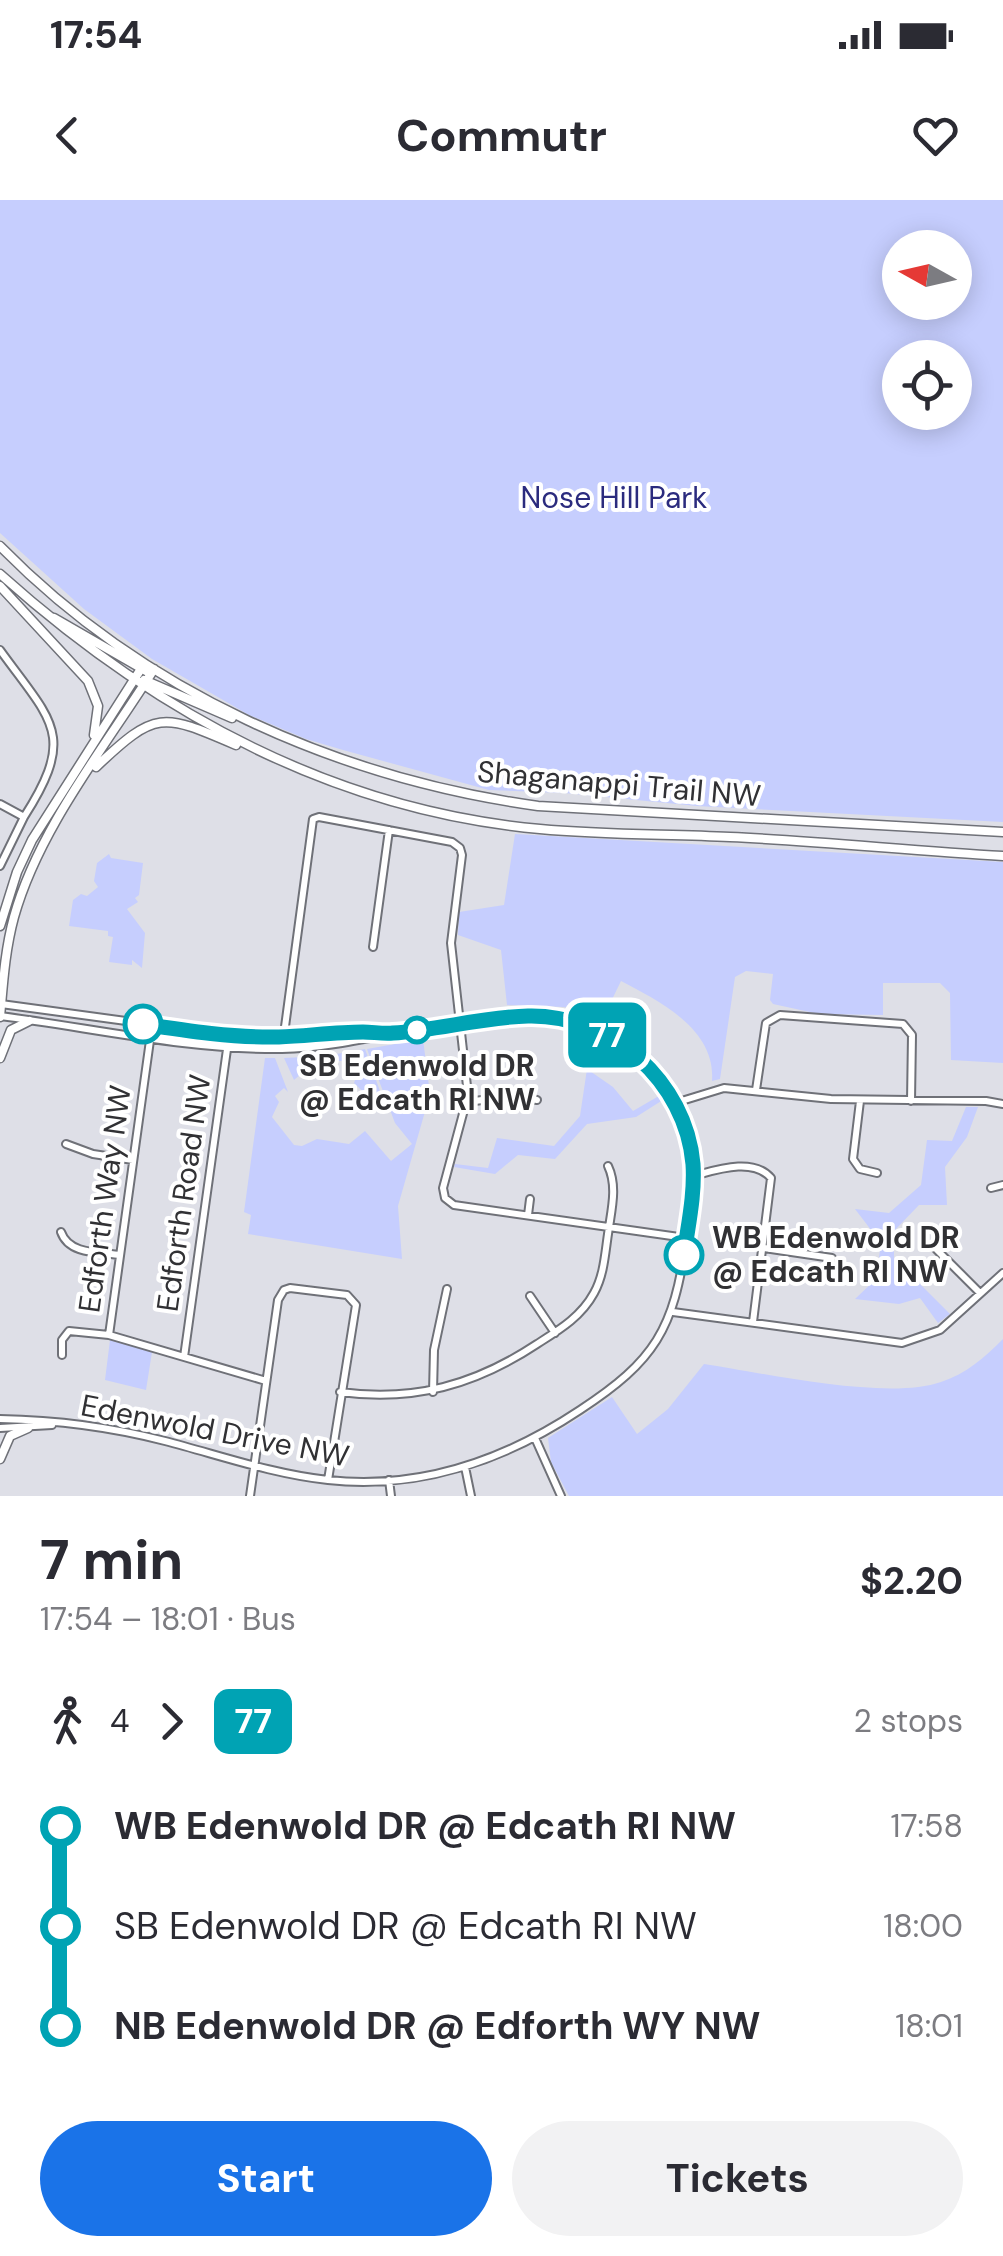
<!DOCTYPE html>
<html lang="en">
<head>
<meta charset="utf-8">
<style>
  :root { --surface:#fff; --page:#f2f2f3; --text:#2b2b33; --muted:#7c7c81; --accent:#1a73e8 }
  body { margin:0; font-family:"DM Sans",sans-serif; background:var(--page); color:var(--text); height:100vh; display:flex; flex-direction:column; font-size:38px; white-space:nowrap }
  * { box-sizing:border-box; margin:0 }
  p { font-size:32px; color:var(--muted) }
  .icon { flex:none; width:55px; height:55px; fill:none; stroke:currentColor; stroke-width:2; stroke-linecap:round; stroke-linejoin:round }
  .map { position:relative; height:1296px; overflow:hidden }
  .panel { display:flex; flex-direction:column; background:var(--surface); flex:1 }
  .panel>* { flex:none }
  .badge { padding:0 20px; border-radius:15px; font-size:35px; line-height:65px }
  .needle { width:65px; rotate:278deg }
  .controls { position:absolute; left:882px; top:30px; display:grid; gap:20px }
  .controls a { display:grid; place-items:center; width:90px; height:90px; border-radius:50%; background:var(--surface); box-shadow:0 5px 25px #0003; font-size:50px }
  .map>.badge { position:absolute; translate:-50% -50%; box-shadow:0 0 0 5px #fff }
  .legs { display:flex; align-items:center; gap:15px; height:110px; padding:0 40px; font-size:32px }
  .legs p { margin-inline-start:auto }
  .overview { display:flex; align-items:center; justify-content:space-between; height:170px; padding:0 40px }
  h1 { font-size:55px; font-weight:700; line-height:75px }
  .action { display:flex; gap:20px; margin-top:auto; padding:20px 40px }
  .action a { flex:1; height:115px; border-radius:60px; background:var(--accent); color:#fff; font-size:40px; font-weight:700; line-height:115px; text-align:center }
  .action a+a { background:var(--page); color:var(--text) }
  ul { padding:0 40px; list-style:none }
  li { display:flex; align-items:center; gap:35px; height:100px; font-size:38px }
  li i { display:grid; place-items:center; width:15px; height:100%; margin:0 12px; background:currentColor }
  li i::after { content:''; width:25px; height:25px; margin:-12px; border:8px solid; border-radius:50%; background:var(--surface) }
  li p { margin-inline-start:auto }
  li:first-child i { background:linear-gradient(#0000 50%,currentColor 0) }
  li:last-child i { background:linear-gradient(currentColor 50%,#0000 0) }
  .status { display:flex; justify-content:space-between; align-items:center; height:70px; padding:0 50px; background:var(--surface); direction:ltr }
  .status svg { height:28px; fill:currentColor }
  header { display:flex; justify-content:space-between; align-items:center; height:130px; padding:0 40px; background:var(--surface); font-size:45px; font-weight:700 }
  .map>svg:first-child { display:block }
</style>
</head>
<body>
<div class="status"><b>17:54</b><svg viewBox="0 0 49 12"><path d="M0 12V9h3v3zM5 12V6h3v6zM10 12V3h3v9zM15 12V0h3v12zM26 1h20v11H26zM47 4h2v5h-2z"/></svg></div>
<header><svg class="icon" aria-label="back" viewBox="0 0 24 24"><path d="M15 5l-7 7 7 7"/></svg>Commutr<svg class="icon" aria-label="heart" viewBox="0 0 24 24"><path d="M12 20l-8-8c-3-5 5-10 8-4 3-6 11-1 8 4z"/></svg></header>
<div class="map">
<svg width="1003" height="1296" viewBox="0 0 1003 1296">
  <rect width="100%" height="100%" fill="#dedfe7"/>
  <!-- green -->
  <path fill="#c6cefe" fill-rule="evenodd" d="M0 0H1003V622L697 606 565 593 489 590 343 550 306 539 249 515 152 459 84 409 0 333ZM900 48H955V102H900ZM900 158H955V212H900Z
    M515 634 1003 662V863L951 860 950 793 940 783H883V815L819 814 773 804 770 800 773 774 746 771 735 777 720 879 712 881C716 829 659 801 621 781L603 818 564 807 507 805 501 750 458 735 459 712 504 705Z
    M109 654 111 658 143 663 139 695 135 698 138 702 127 709 145 733 142 768 132 760V765L109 762 113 737 108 736V731L69 726 73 700 81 694 87 696 98 687 94 681 97 663Z
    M423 839 430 894 398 1006 402 1059 248 1034 251 1015 244 1012 265 858H275L288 892 284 888 275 896 279 902 272 917 294 945 302 946 317 939 349 944 365 931 391 961 412 944 395 923 367 849Z
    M365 849 386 908 383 911 354 883 359 869 352 861H327L326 868 319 871 313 864 294 880 284 858 325 856Z
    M587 869 613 887 633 911 664 893 666 898 636 917 587 924 555 959 518 955 495 974 454 967 455 964 488 968 497 938 554 946 580 916Z
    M966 907H978L967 937 945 967 947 1005H919L894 1031V1058L950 1114 938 1123 920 1098 899 1104 855 1099 876 1079 881 1043 855 1009 889 1013 921 985 927 940 952 941Z
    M1003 1139V1296H569L551 1262 548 1238 612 1197 637 1234 668 1209 704 1164C764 1173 887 1201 941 1182 966 1174 985 1157 1003 1139Z
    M110 1140 152 1152 146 1190 105 1180Z"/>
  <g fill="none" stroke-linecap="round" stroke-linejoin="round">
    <defs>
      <path id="minor" d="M0 450C52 522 77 534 24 617L0 604
        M0 666 24 617
        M373 747 389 630
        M1 804 229 835 282 837 386 833
        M0 816C93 828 188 850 282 849 376 848 499 794 588 827 653 851 694 915 693 983 693 1002 689 1022 686 1041 674 1129 655 1161 580 1210 505 1260 419 1290 328 1280 272 1274 219 1255 165 1241 111 1227 55 1220 0 1219
        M152 826 109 1135 266 1181
        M282 849 313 619 319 617 452 642 460 648 462 655 451 743 468 895 443 988 445 998 454 1005 686 1038
        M756 890 766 823 780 815 903 824 912 835 911 901
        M860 901 853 959 860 969 877 973
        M467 902 513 896 537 900
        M675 903 724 888 831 899 986 901 1003 904
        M66 944 93 954 133 960
        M693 976C716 970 753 957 771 978L753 1122
        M991 988 1003 985
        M528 1015 530 999
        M61 1032C69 1055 100 1052 120 1055
        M764 1048 832 1058
        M936 1049 980 1093
        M530 1096 555 1133
        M673 1112 902 1143 940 1130 1003 1073
        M62 1155V1140L69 1131 109 1135
        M184 1157 229 835
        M340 1192C414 1202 475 1185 537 1144 559 1130 581 1117 594 1093 604 1075 605 1054 608 1034 611 1011 618 987 608 966
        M433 1192 434 1150 447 1089
        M0 1228 52 1225
        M535 1238 561 1296
        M465 1267 471 1296
        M389 1280 391 1296
        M250 1296 278 1100 284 1090 290 1088 347 1095 356 1105 328 1280"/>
      <path id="major" d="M0 346C143 492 337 578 538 606L1003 632
        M0 374C153 511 331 610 540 629 603 635 667 634 730 637 821 641 912 651 1003 656
        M0 386 88 481 98 506 94 535
        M144 480 232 518
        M96 567C156 510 162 513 236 545
        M0 726 17 672 32 640 144 464
        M0 817C3 783 5 750 14 717 39 628 105 547 154 469L146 471 54 418
        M0 858 11 830 29 821
        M0 1259 10 1236 28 1228"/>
    </defs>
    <!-- minor casing -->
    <use href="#minor" stroke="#6f7178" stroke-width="10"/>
    <!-- major casing -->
    <use href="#major" stroke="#6f7178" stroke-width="11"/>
    <!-- minor -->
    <use href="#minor" stroke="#fff" stroke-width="6"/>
    <!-- major -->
    <use href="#major" stroke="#fff" stroke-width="8"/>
  </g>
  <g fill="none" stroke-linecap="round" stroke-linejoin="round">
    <defs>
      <path id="line-1" d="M143 824C188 831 234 838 279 837 307 836 335 832 363 832 373 832 383 834 393 833 438 830 483 817 528 816 611 814 686 882 693 964 695 995 688 1025 684 1055"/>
    </defs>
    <!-- line-1 casing -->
    <use href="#line-1" stroke="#fff" stroke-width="22"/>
    <!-- line-1 -->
    <use href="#line-1" stroke="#00a3b4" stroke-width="15"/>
  </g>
  <!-- markers -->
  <g fill="#fff" stroke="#00a3b4" stroke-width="5">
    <circle cx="143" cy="824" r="18"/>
    <circle cx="417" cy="830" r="12"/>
    <circle cx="684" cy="1055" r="18"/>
  </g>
  <g text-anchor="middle" stroke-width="8" stroke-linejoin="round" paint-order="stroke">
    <!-- park labels -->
    <g font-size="30" fill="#2b2b7e" stroke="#fff">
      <text x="614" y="308">Nose Hill Park</text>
    </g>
    <!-- street labels -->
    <g font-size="30" fill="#313134" stroke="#fff">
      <text transform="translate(619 584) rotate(5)" y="10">Shaganappi Trail NW</text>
      <text transform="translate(184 993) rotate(-82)" y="10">Edforth Road NW</text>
      <text transform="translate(105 999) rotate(-82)" y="10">Edforth Way NW</text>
      <text transform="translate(215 1231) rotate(11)" y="10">Edenwold Drive NW</text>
    </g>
    <!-- stop labels -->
    <g font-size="30" font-weight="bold" fill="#313134" stroke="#fff">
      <text x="417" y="876">SB Edenwold DR<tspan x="417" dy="34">@ Edcath RI NW</tspan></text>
      <text x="712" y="1048" text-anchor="start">WB Edenwold DR<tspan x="712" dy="34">@ Edcath RI NW</tspan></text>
    </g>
  </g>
</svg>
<div class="controls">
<a><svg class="needle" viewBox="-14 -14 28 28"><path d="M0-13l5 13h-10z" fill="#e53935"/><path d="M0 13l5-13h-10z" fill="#7c7c81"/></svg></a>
<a><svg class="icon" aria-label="locate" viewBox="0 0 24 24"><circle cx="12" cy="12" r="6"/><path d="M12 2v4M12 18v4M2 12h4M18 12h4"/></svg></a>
</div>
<b class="badge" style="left:607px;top:835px;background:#00a3b4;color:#fff">77</b>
</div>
<section class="panel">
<div class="overview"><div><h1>7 min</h1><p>17:54 – 18:01 · Bus</p></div><b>$2.20</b></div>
<div class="legs"><svg class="icon" aria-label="walk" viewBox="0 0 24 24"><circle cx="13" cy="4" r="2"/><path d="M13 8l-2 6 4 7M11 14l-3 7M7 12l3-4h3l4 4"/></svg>4<svg class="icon" aria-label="forward" viewBox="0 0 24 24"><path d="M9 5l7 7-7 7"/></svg><b class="badge" style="background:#00a3b4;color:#fff">77</b><p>2 stops</p></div>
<ul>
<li><i style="color:#00a3b4"></i><b>WB Edenwold DR @ Edcath RI NW</b><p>17:58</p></li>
<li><i style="color:#00a3b4"></i><span>SB Edenwold DR @ Edcath RI NW</span><p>18:00</p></li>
<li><i style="color:#00a3b4"></i><b>NB Edenwold DR @ Edforth WY NW</b><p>18:01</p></li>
</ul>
<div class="action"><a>Start</a><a>Tickets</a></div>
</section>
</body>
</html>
